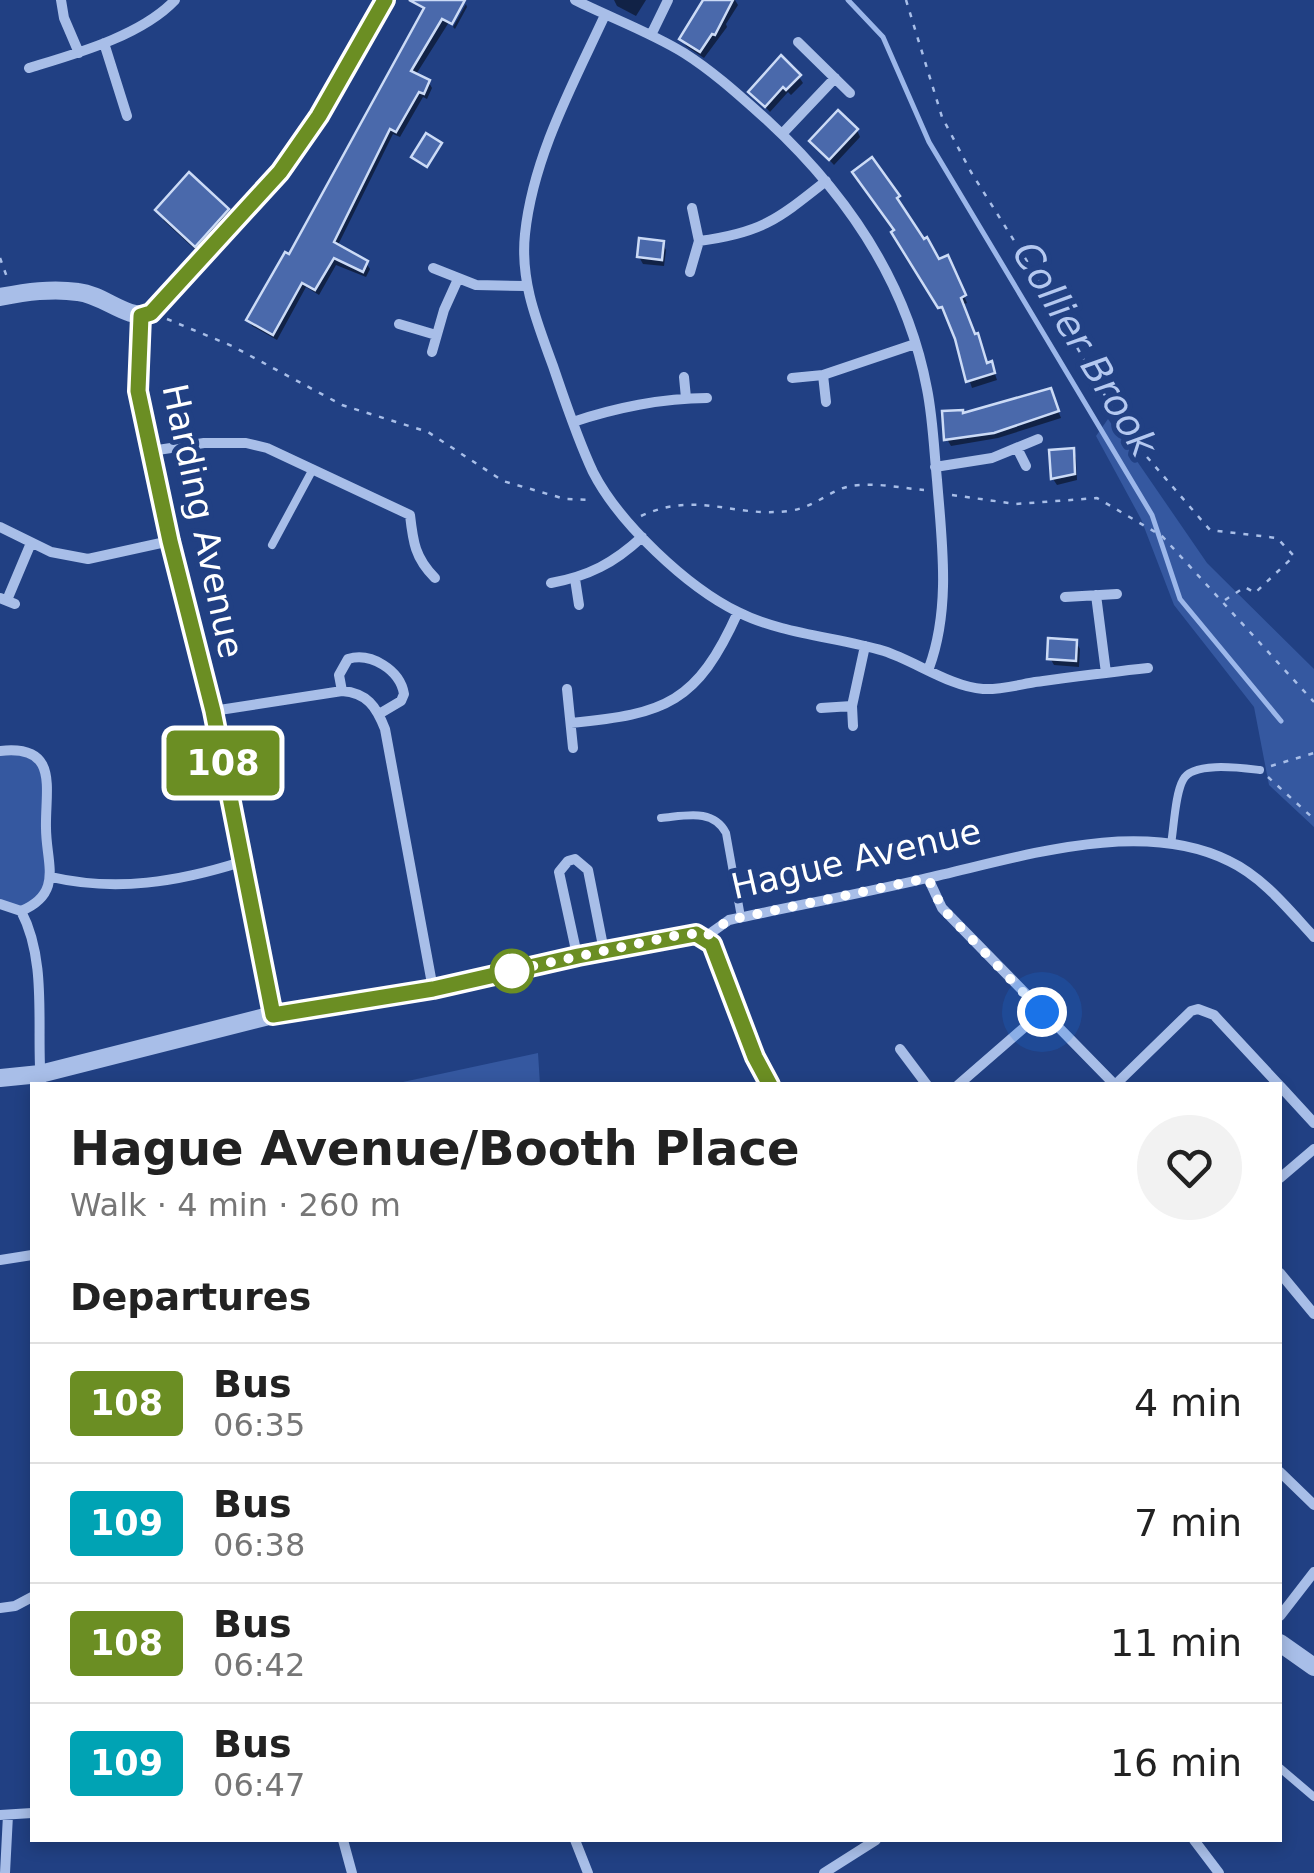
<!DOCTYPE html>
<html lang="en">
<head>
<meta charset="utf-8">
<style>
  :root { --surface:#fff; --page:#f2f2f2; --text:#222; --muted:#767676; --line:#e0e0e0 }
  body { margin:0; font-family:"DejaVu Sans",sans-serif; background:var(--page); color:var(--text); height:100vh; display:flex; flex-direction:column; font-size:38px; white-space:nowrap }
  * { box-sizing:border-box; margin:0 }
  p { font-size:32px; color:var(--muted) }
  .icon { flex:none; width:55px; height:55px; fill:none; stroke:currentColor; stroke-width:2; stroke-linecap:round; stroke-linejoin:round }
  .map { position:relative; flex:1; overflow:hidden }
  .sheet { position:absolute; left:30px; top:1082px; width:1252px; height:760px; display:flex; flex-direction:column; background:var(--surface); border-radius:0px; box-shadow:0 5px 15px #0003 }
  .sheet>* { flex:none }
  .badge { padding:0 20px; border-radius:8px; font-size:35px; line-height:65px }
  .you { position:absolute; width:50px; height:50px; margin:-25px; border:8px solid #fff; border-radius:50%; background:#1a73e8; box-shadow:0 0 0 15px #1a73e833 }
  .map>.badge { position:absolute; translate:-50% -50%; box-shadow:0 0 0 5px #fff }
  h2 { padding:0 40px; font-size:38px; line-height:90px }
  .round { display:grid; place-items:center; flex:none; width:105px; height:105px; border-radius:52px; background:var(--page) }
  .head { display:flex; align-items:center; justify-content:space-between; height:170px; padding:0 40px }
  h1 { font-size:48px; font-weight:600; line-height:75px }
  ul { padding:0; list-style:none }
  li { display:flex; align-items:center; gap:30px; height:120px; padding:0 40px; border-top:2px solid var(--line) }
  li div { flex:1 }
  li b { display:block; font-size:38px }
  li em { font-style:normal }
  li .badge { min-width:110px; font-weight:700; text-align:center }
  .map>svg:first-child { display:block }
</style>
</head>
<body>
<div class="map">
<svg width="1314" height="1873" viewBox="0 0 1314 1873">
  <rect width="100%" height="100%" fill="#214083"/>
  <!-- green -->
  <path fill="#3558a0" d="M1108 419 1207 563 1314 669V827L1269 785 1254 707 1174 605 1141 519 1096 436Z
    M10 750 43 765 51 877 32 907 0 904V751Z
    M538 1053 540 1085H389Z"/>
  <!-- shadow -->
  <path fill="#0007" d="M429 0H463L415 76 428 81 432 88 427 99 423 97 400 137 393 134 337 247 366 263 370 269 366 277 336 265 319 295 306 287 277 340 252 326 248 320 290 258Z
    M614 0H646L636 16 617 6Z
    M707 0H735L738 5 726 24 727 27 704 58 686 46 682 39Z
    M466 4 467 7 455 29 453 27Z
    M799 77 803 83 791 95 788 92 770 112 751 92Z
    M857 130 860 137 834 165 812 141Z
    M860 179 898 197 902 204 899 206 939 262 951 264 967 303 962 305 987 365 994 371 997 380 972 388 947 312 944 314 897 231Z
    M158 210 227 211 233 222 202 256 164 221Z
    M662 243 666 250 664 266 643 264 639 257Z
    M1053 398 1061 418 998 438 951 446 947 439 963 415Z
    M1072 451 1076 458 1077 480 1057 485 1053 479 1052 452Z
    M1076 642 1080 649 1079 667 1054 665 1050 658Z"/>
  <g fill="none" stroke-linecap="round" stroke-linejoin="round">
    <!-- stream -->
    <path stroke="#9cb7ea" stroke-width="5" d="M848 0 883 37 929 142 1152 515 1180 599 1281 721"/>
  </g>
  <!-- building -->
  <path fill="#4a69ab" stroke="#ccdbf6" stroke-width="2.5" d="M409 0H465L452 24 442 19 411 71 430 80 424 94 419 92 396 132 390 129 334 242 368 261 363 272 334 258 315 290 302 283 273 335 246 320 285 252 289 254 424 8Z
    M703 0H733L715 35 712 34 700 52 679 39Z
    M781 55 801 75 786 90 783 87 765 107 748 92Z
    M838 110 858 129 829 160 809 141Z
    M426 133 442 143 427 167 411 157Z
    M872 157 900 196 897 198 924 239 927 237 939 259 948 255 966 295 961 298 975 334 978 333 987 363 992 361 995 373 966 382 955 339 942 307 938 308 891 232 894 230 852 172Z
    M189 172 229 209 195 247 155 210Z
    M639 238 664 241 662 260 637 257Z
    M1051 388 1059 411 994 433 944 440 942 411 963 410V413Z
    M1074 448 1075 474 1051 479 1049 450Z
    M1048 638 1077 640 1076 661 1047 659Z"/>
  <g fill="none" stroke-linecap="round" stroke-linejoin="round">
    <!-- path -->
    <path stroke="#a8bee8" stroke-width="2.5" stroke-dasharray="5 8" stroke-linecap="butt" d="M906 0 942 117 971 172 1025 258 1128 435 1210 530 1277 538 1294 556 1255 593 1245 587 1225 600
      M0 258 8 280
      M167 319 232 346 342 405 428 432 503 481 565 499 592 500
      M952 495 1016 504 1097 498 1162 536 1314 702
      M641 516C698 490 733 518 788 511 808 509 821 498 838 490 862 479 899 488 924 490
      M1271 766 1314 753
      M1268 777 1314 819"/>
    <!-- service -->
    <path stroke="#a8bee8" stroke-width="8" d="M272 545 313 469
      M661 818C685 816 713 808 726 833L741 917
      M1171 844C1174 827 1175 794 1183 780 1192 761 1242 768 1260 770
      M1280 1768 1314 1797"/>
    <!-- minor -->
    <path stroke="#a8bee8" stroke-width="10" d="M61 0 64 18 79 53
      M575 0C611 18 650 32 684 53 714 72 740 96 767 120 846 193 907 282 927 389 933 419 934 450 937 480 942 543 951 608 929 668
      M605 15C573 84 533 157 525 234 520 282 537 322 553 366 565 401 577 438 593 472 619 523 687 587 738 612 781 634 837 637 884 651 915 661 951 687 983 689 1000 690 1018 685 1035 682 1073 677 1110 672 1148 668
      M651 35 668 0
      M798 42 850 93
      M104 43 127 116
      M29 68C75 54 141 36 175 0
      M782 134 835 78
      M699 241C762 233 778 219 826 181
      M433 268 476 285 525 286
      M690 272 699 241 692 208
      M141 316 139 391 170 541 213 711 273 1015
      M399 324 436 335
      M432 352 444 310 458 279
      M823 375 826 402
      M684 377 686 398
      M792 378 823 375 915 344
      M573 422C614 408 663 398 707 398
      M1018 450 1026 466
      M151 451 204 443H246L267 448 410 515C413 542 415 558 435 578
      M935 467 992 458 1038 439
      M0 527 51 552 88 559 170 541
      M575 579 579 605
      M551 583C589 576 614 563 642 537
      M1096 595 1106 673
      M1065 597 1117 594
      M0 598 15 604
      M7 600 31 543
      M567 689 573 748
      M342 691 339 675 348 659C371 652 400 670 404 694L401 701 379 714
      M821 708 852 706
      M213 711 342 691C367 693 376 706 385 729L433 989
      M571 723C666 714 697 703 738 612
      M853 726 852 706 865 646
      M0 751C60 744 45 789 46 828 46 863 64 893 21 911L0 904
      M51 877C116 892 178 882 241 862
      M928 878 942 908 1115 1085 1191 1011 1198 1009 1214 1015 1279 1085
      M21 911C48 962 36 1029 41 1085
      M705 937 729 920C794 906 859 894 923 879 1015 859 1139 816 1229 861 1263 877 1289 910 1314 937
      M577 955 559 872 568 861 575 859 588 870 604 951
      M900 1049 927 1085
      M958 1085 1042 1012
      M1280 1086 1314 1123
      M1280 1178 1314 1149
      M0 1260 32 1255
      M1280 1273 1314 1314
      M1280 1472 1314 1505
      M0 1608 15 1606 32 1597
      M1280 1616 1314 1572
      M0 1815 32 1813
      M343 1840 352 1873
      M575 1840 588 1873
      M1194 1840 1219 1873
      M5 1873 8 1815
      M824 1873 876 1840"/>
    <!-- tertiary -->
    <path stroke="#a8bee8" stroke-width="18" d="M0 297C26 292 52 288 78 292 105 295 127 321 151 313L280 172 319 117 385 0
      M0 1078 40 1074 273 1015 433 989 577 955 696 933 712 944 755 1057 770 1085
      M1280 1643 1314 1667"/>
  </g>
  <g fill="none" stroke-linecap="round" stroke-linejoin="round">
    <defs>
      <path id="line" d="M385 0 319 116 280 172 151 313 141 316 138 391 170 541 213 711 273 1015 433 989 578 956 696 934 712 944 755 1057 770 1085"/>
    </defs>
    <!-- line casing -->
    <use href="#line" stroke="#fff" stroke-width="22"/>
    <!-- line -->
    <use href="#line" stroke="#6b8e23" stroke-width="15"/>
    <!-- walk -->
    <path stroke="#fff" stroke-width="10" stroke-dasharray="0 18" d="M512 971 505 972 683 934H696L705 937 729 920 928 878 942 908 1042 1012"/>
  </g>
  <!-- markers -->
  <circle fill="#fff" stroke="#6b8e23" stroke-width="5" cx="512" cy="971" r="20"/>
  <g text-anchor="middle" stroke-width="10" stroke-linejoin="round" paint-order="stroke">
    <!-- street labels -->
    <g font-size="35" fill="#fff" stroke="#214083">
      <text transform="translate(203 521) rotate(78)" y="12">Harding Avenue</text>
      <text transform="translate(856 859) rotate(-13)" y="12">Hague Avenue</text>
    </g>
    <!-- water labels -->
    <g font-size="38" font-style="italic" fill="#b4c8f0" stroke="#214083">
      <text transform="translate(1085 349) rotate(59)" y="13">Collier Brook</text>
    </g>
  </g>
</svg>
<div class="you" style="left:1042px;top:1012px"></div>
<b class="badge" style="left:223px;top:763px;background:#6b8e23;color:#fff">108</b>
<section class="sheet">
<div class="head"><div><h1>Hague Avenue/Booth Place</h1><p>Walk · 4 min · 260 m</p></div><a class="round"><svg class="icon" aria-label="heart" viewBox="0 0 24 24"><path d="M12 20l-8-8c-3-5 5-10 8-4 3-6 11-1 8 4z"/></svg></a></div>
<h2>Departures</h2>
<ul>
<li><span class="badge" style="background:#6b8e23;color:#fff">108</span><div><b>Bus</b><p>06:35</p></div><em>4 min</em></li>
<li><span class="badge" style="background:#00a3b4;color:#fff">109</span><div><b>Bus</b><p>06:38</p></div><em>7 min</em></li>
<li><span class="badge" style="background:#6b8e23;color:#fff">108</span><div><b>Bus</b><p>06:42</p></div><em>11 min</em></li>
<li><span class="badge" style="background:#00a3b4;color:#fff">109</span><div><b>Bus</b><p>06:47</p></div><em>16 min</em></li>
</ul>
</section>
</div>
</body>
</html>
